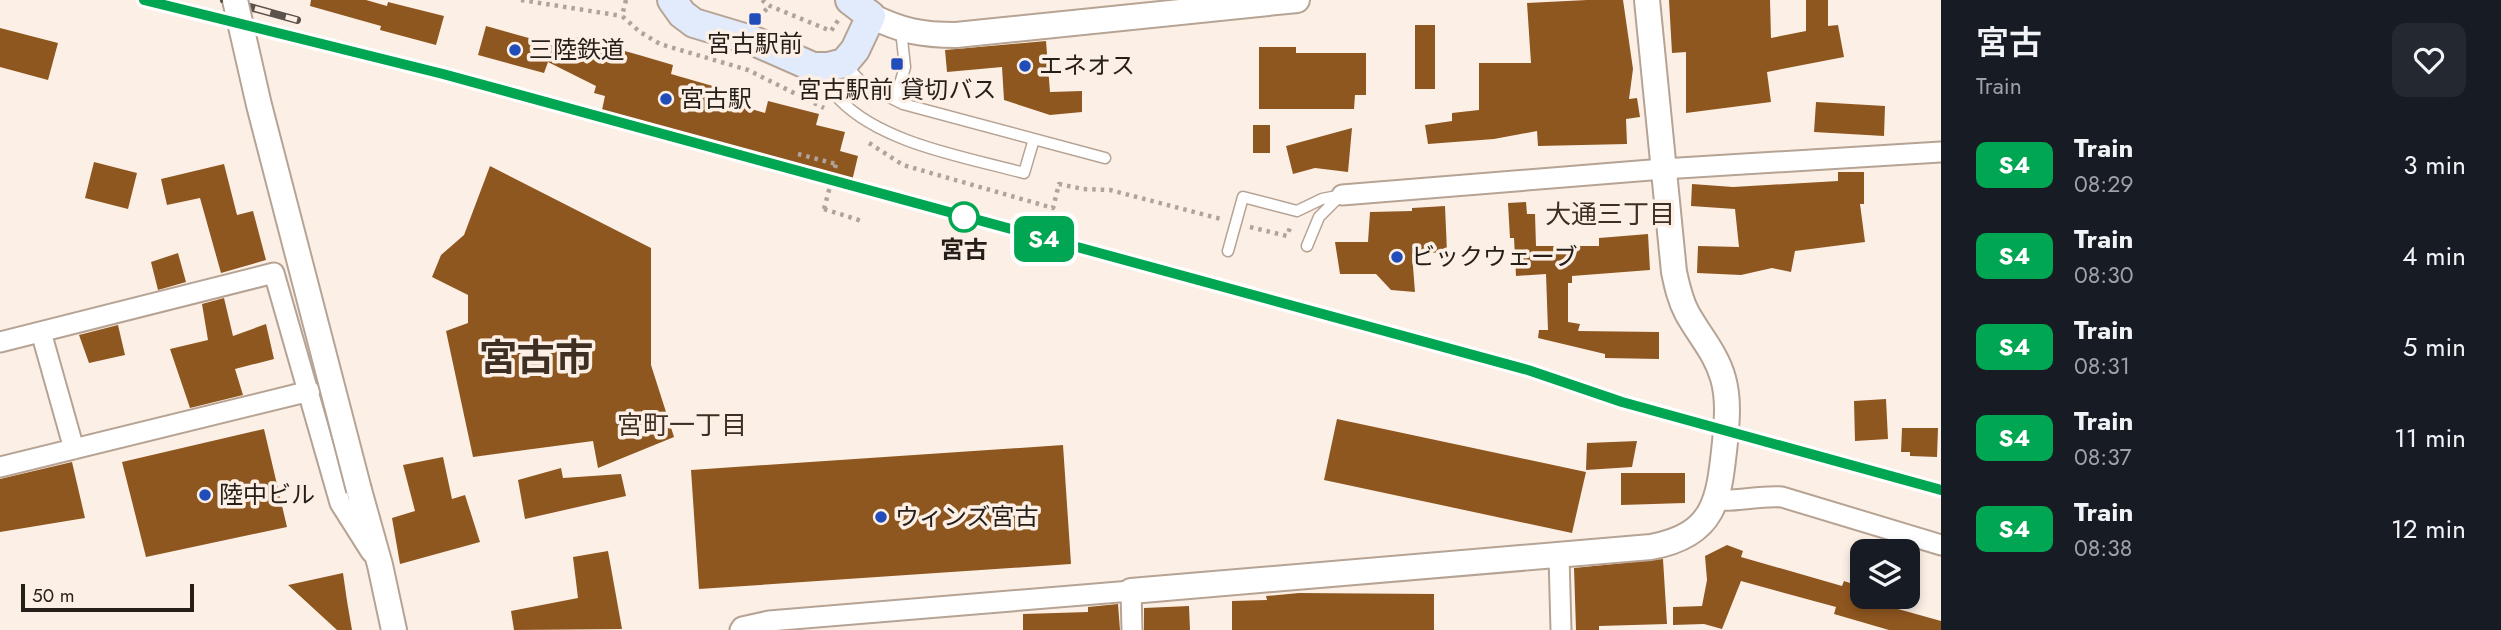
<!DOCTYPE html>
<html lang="en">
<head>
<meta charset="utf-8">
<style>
  :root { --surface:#171b24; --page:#242831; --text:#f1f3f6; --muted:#9ea1a6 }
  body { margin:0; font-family:Jost,"Noto Sans JP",sans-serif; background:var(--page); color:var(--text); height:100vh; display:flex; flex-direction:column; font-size:26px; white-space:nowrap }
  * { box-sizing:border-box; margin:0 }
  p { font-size:23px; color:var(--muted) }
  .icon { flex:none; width:38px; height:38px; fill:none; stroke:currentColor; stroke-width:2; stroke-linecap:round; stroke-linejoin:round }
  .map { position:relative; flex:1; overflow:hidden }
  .sheet { display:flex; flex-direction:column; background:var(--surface); width:560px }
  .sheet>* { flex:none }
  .badge { padding:0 14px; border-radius:10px; font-size:24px; line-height:46px }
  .buttons { position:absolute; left:1850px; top:539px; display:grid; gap:14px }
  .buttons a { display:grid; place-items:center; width:70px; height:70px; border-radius:14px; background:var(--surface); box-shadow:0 4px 10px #0003; font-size:35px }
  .scale { position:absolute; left:21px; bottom:18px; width:173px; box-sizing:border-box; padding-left:7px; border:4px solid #261e19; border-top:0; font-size:19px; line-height:24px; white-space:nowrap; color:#261e19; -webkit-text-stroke:5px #fcf0e6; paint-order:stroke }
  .map>.badge { position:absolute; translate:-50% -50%; box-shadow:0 0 0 4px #fff }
  .round { display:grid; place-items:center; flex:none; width:74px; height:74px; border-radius:14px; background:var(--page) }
  .head { display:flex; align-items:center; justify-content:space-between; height:119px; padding:0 35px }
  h1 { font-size:33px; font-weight:600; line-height:52px }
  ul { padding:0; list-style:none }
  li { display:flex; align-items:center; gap:21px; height:91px; padding:0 35px }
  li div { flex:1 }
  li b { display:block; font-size:26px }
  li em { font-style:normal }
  li .badge { min-width:77px; font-weight:700; text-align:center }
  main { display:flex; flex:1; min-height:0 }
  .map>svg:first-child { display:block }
</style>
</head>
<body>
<main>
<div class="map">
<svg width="1941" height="630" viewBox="0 0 1941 630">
  <rect width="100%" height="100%" fill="#fcf0e6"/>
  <!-- building -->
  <path fill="#8f5720" d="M311 0H366L387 6 388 2 444 16 436 45 380 30 381 26 310 6Z
    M1587 0H1623L1633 69 1629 99 1637 98 1640 117 1626 119 1627 144 1538 146 1537 131 1494 139 1428 144 1425 125 1452 121V113L1479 110V63H1531L1527 3Z
    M1669 0H1770L1771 38 1806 31V0H1828V26L1838 25 1844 57 1767 72 1771 102 1686 113V52L1672 53Z
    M1415 25H1435V89H1415Z
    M486 26 572 50 575 37 639 55 673 65 671 74 730 91 728 102 765 113 768 101 819 114 816 125 845 132 840 151 858 156 852 181 602 110 605 96 594 93 596 86 548 62 544 73 478 55Z
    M0 28 58 43 48 80 0 67Z
    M1046 41 1050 92 1082 91V112L1050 115 1004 100 1002 67 947 72 945 50Z
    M1259 47H1296V53H1366V95H1355L1354 109H1259Z
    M1816 102 1885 106 1884 136 1814 132Z
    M1253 125H1270V153H1253Z
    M1352 128 1348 172 1315 168 1293 174 1286 146Z
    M94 162 137 173 128 209 85 198Z
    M224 164 237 215 253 211 266 260 221 273 200 198 167 205 161 179Z
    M490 166 651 248V365L674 437 598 468 593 441 473 457 446 331 468 323V295L432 277 441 255 464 235Z
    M1838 172H1864V204H1860L1865 242 1795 251 1791 272 1772 268 1741 275 1697 273 1698 246 1739 247 1735 209 1691 206 1692 184 1733 187 1838 181Z
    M1526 202 1527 214H1535L1536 246H1599V238L1648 234 1650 270 1572 276V283H1568V322L1580 324 1578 331 1659 332V359L1605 358V354L1538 338 1539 330H1548L1546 274 1516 276 1514 238H1510L1508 203Z
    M1445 206 1447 252 1412 254 1415 292 1391 290 1376 274H1340L1335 242H1368L1370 212 1412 211V208Z
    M178 253 186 282 158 290 151 262Z
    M224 298 233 336 266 324 274 359 235 369 243 395 190 408 170 349 208 340 202 304Z
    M118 325 125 355 89 363 79 335Z
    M1886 399 1888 439 1855 441 1854 401Z
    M1337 419 1586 472 1572 533 1324 480Z
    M1902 428H1938L1937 457 1910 456V452H1901Z
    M264 429 287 527 146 557 122 462Z
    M1637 441 1632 467 1586 470 1587 443Z
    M1063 445 1071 564 699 589 691 470Z
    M443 457 452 499 465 495 480 542 400 564 392 518 415 511 403 465Z
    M72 462 85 518 0 532V479Z
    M561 468 563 478 621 474 626 496 525 519 518 480Z
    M1621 473H1685V503L1621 505Z
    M1727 545 1743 551 1741 557 1842 586 1844 581 1862 587V597H1882L1880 604 1941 621V630H1889L1834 614 1836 607 1741 581 1722 629 1704 624 1673 625V607L1702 606 1707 580 1705 556Z
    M608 551 622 629 514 630 511 611 578 598 573 557Z
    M1663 559 1667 624 1599 626V630H1576L1574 568Z
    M343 573 347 601 352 630H337L288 585Z
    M1299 593 1434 594V630H1232V601L1267 600 1266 596Z
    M1118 604 1120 630H1023V614L1088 612V607Z
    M1189 606 1190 630H1144V608Z"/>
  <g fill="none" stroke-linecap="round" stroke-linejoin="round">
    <defs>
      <path id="service" d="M844 63 863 84 903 104 1105 158
        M817 71C824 80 832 91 840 100 883 144 966 157 1024 173L1034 139
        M895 100 905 67 901 30
        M1307 246 1319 217 1339 197
        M1228 251 1243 197 1297 211 1322 199 1342 195"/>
      <path id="minor" d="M1342 195 1663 169 1941 152
        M41 332 74 449
        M0 342 274 273 340 503 371 552
        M0 467 310 391
        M1716 500C1738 502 1760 495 1782 497L1941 545
        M1559 556 1561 630
        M740 630 742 627 769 621 1131 591 1132 630"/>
      <path id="tertiary" d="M871 16C902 31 921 35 956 35L1297 0
        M359 490 380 565 394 630
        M1131 591 1651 547C1716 535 1719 499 1725 442 1727 421 1729 399 1723 378 1716 353 1699 335 1687 313 1680 300 1677 286 1674 272L1647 0"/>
      <path id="secondary" d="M672 0 682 14 694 23 754 41 813 67H828L844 63 855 50 871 16 850 0"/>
    </defs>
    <!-- service casing -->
    <use href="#service" stroke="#b6a394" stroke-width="13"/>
    <!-- minor casing -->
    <use href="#minor" stroke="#b6a394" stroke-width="23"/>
    <!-- tertiary casing -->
    <use href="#tertiary" stroke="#b6a394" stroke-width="28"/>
    <!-- secondary casing -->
    <use href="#secondary" stroke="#b6a394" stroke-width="32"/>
    <!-- path -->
    <path stroke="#afa49c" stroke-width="4.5" stroke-dasharray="3.5 5" stroke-linecap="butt" d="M521 0 622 16
      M626 0 622 16 640 32 660 44 748 70 824 108
      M762 0 770 6 831 31 839 19
      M758 17 770 6
      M869 143 903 165 1053 208 1059 184 1083 189 1110 190 1221 219
      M798 154 836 164
      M824 209 862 221
      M1250 227 1287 236 1291 225"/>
    <!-- service -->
    <use href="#service" stroke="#fff" stroke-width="10"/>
    <!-- minor -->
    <use href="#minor" stroke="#fff" stroke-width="19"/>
    <!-- tertiary -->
    <use href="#tertiary" stroke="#fff" stroke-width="24"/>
    <!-- secondary -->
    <use href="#secondary" stroke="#e2ebfc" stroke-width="28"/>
    <defs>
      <path id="rail" d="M144 0 443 73 1528 371 1596 394 1941 490
        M224 0 297 20"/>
    </defs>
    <!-- rail casing -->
    <use href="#rail" stroke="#5b524c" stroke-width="8"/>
    <!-- rail -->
    <use href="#rail" stroke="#fcf0e6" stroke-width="5" stroke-dasharray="16" stroke-linecap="butt"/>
    <defs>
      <path id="tertiary-bridge" d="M235 0 259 105 359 490"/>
    </defs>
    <!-- tertiary-bridge casing -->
    <use href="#tertiary-bridge" stroke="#b6a394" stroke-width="28" stroke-linecap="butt"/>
    <!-- path-bridge -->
    <path stroke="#afa49c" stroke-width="4.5" stroke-dasharray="3.5 5" stroke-linecap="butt" d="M824 209 836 164"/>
    <!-- tertiary-bridge -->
    <use href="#tertiary-bridge" stroke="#fff" stroke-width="24"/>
  </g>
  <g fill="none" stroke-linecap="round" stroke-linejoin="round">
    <defs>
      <path id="line" d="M144 0 443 74 1528 370 1622 402 1941 490"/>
    </defs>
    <!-- line casing -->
    <use href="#line" stroke="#fff" stroke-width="16"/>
    <!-- line -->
    <use href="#line" stroke="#00a651" stroke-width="10"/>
  </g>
  <!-- markers -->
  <g fill="#204dba" stroke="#fcf0e6" stroke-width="2.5">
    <rect x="748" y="12" width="14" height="14" rx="3.5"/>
    <circle cx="515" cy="50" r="7"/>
    <rect x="890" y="57" width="14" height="14" rx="3.5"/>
    <circle cx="1025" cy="66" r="7"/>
    <circle cx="666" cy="99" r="7"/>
    <circle cx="1397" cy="257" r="7"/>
    <circle cx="205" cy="495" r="7"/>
    <circle cx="881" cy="517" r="7"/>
  </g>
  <circle fill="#fff" stroke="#00a651" stroke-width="3.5" cx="964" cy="217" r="14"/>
  <g text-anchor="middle" stroke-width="7" stroke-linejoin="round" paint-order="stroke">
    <!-- poi labels -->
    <g font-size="24" fill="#261e19" stroke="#fcf0e6" text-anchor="start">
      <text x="755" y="52" text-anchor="middle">宮古駅前</text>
      <text x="529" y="58">三陸鉄道</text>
      <text x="1039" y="74">エネオス</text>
      <text x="897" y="98" text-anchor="middle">宮古駅前 貸切バス</text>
      <text x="680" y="107">宮古駅</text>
      <text x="1411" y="265">ビックウェーブ</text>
      <text x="219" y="503">陸中ビル</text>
      <text x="895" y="525">ウィンズ宮古</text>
    </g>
    <!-- stop labels -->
    <g font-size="24" font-weight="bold" fill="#261e19" stroke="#fcf0e6">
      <text x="964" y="258">宮古</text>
    </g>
    <!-- neighbourhood labels -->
    <g font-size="26" fill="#3f2f23" stroke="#fcf0e6">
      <text x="1610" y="223">大通三丁目</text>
      <text x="682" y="434">宮町一丁目</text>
    </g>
    <!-- town labels -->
    <g font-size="38" font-weight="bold" fill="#3f2f23" stroke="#fcf0e6">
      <text x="536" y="371">宮古市</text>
    </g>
  </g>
</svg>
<div class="buttons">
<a><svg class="icon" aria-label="layers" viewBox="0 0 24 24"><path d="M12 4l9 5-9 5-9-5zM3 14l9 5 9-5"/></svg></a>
</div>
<div class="scale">50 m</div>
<b class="badge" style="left:1044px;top:239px;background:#00a651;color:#fff">S4</b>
</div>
<section class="sheet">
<div class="head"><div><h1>宮古</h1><p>Train</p></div><a class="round"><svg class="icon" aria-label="heart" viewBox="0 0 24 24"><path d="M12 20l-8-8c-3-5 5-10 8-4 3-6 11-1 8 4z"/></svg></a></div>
<ul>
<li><span class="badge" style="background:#00a651;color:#fff">S4</span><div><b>Train</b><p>08:29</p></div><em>3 min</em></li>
<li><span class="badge" style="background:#00a651;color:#fff">S4</span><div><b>Train</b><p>08:30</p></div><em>4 min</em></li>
<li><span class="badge" style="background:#00a651;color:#fff">S4</span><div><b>Train</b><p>08:31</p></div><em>5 min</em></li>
<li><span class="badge" style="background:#00a651;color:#fff">S4</span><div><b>Train</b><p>08:37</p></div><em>11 min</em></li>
<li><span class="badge" style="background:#00a651;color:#fff">S4</span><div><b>Train</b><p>08:38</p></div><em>12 min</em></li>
</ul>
</section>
</main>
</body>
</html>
